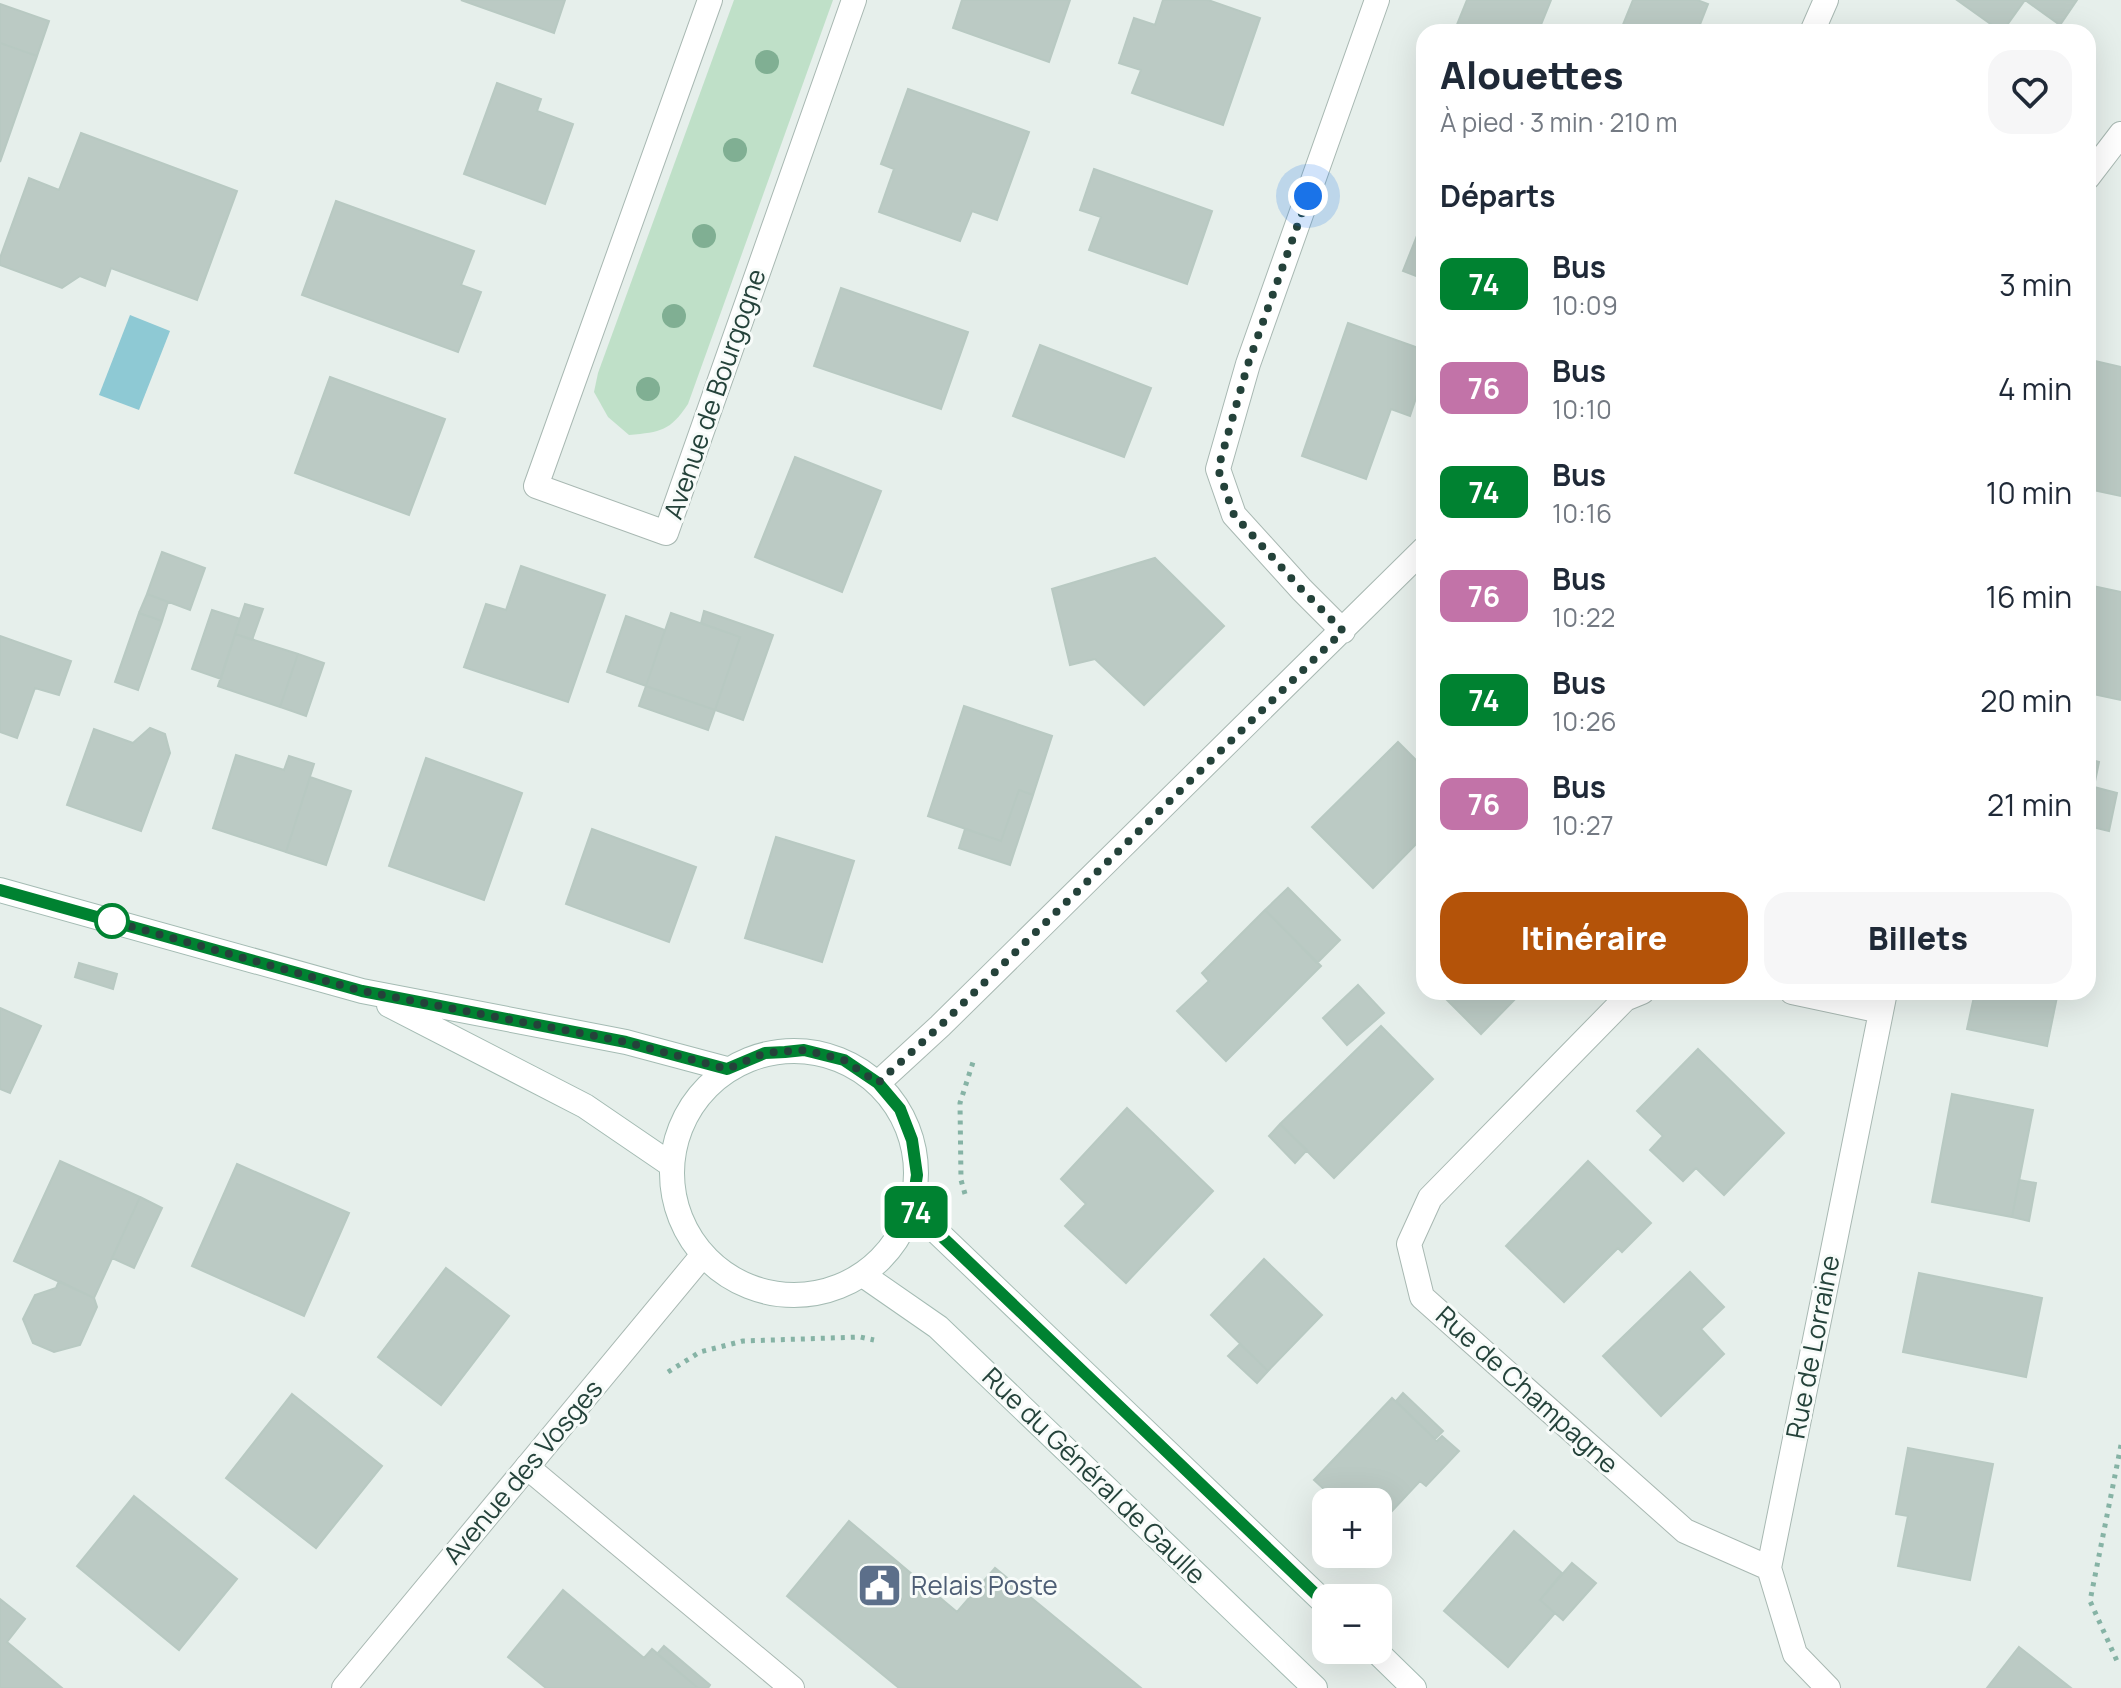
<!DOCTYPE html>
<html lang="fr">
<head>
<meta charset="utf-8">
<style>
  :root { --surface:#fff; --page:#f6f6f7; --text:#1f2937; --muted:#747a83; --accent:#b45309 }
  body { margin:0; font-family:Manrope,sans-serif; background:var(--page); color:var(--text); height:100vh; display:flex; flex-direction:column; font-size:30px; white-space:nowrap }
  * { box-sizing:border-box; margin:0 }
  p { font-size:26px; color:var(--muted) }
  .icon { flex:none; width:44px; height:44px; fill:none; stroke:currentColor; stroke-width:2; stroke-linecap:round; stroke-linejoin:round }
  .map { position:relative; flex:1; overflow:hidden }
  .panel { position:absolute; left:1416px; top:24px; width:680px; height:976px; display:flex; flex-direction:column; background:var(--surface); border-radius:24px; box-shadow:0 8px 32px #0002 }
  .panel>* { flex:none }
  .badge { padding:0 16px; border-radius:12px; font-size:28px; line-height:52px }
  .buttons { position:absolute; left:1312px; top:1488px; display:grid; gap:16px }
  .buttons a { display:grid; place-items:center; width:80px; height:80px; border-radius:16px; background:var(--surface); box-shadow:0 8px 32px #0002; font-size:40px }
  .you { position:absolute; width:40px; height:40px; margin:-20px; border:6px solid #fff; border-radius:50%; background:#1a73e8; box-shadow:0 0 0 12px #1a73e833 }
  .map>.badge { position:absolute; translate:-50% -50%; box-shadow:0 0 0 4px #fff }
  h2 { padding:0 24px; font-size:30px; line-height:72px }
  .round { display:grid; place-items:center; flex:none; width:84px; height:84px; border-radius:24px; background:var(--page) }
  .headline { display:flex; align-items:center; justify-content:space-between; height:136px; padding:0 24px }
  h1 { font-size:38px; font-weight:800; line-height:60px }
  .cta { display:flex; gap:16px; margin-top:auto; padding:16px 24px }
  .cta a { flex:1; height:92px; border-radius:24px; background:var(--accent); color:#fff; font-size:32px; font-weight:800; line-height:92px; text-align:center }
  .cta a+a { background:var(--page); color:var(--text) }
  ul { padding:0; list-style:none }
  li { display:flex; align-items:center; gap:24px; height:104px; padding:0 24px }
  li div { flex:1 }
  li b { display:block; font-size:30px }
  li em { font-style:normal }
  li .badge { min-width:88px; font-weight:700; text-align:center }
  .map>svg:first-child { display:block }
</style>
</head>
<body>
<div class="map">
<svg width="2121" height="1688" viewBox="0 0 2121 1688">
  <rect width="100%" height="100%" fill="#e6efeb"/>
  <!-- green -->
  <path fill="#bfe0c8" d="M734 0H833L688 404C670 431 661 432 629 435L608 417 594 392 598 373Z"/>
  <!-- water -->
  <path fill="#8ec9d4" d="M130 315 170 331 139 410 99 395Z"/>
  <!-- building -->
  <path fill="#bbcac4" stroke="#b8c9c2" stroke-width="2" d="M461 0H565L554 33Z
    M962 0H1070L1049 62 953 28Z
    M1163 0H1208L1260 18 1223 125 1132 93 1141 70 1119 63 1134 18 1155 25Z
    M1467 0H1551L1538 32H1454Z
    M1633 0H1697L1708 4 1697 32H1620Z
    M1957 0H2077L2060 25 2025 0 2002 32Z
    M0 4 49 21 37 56 0 43Z
    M0 43 37 56 0 162Z
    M497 83 541 99 537 111 573 124 545 204 464 174Z
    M908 89 1029 132 997 220 972 211 960 241 879 212 894 169 881 164Z
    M81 133 237 191 197 300 111 268 105 286 80 276 62 288 0 265V258L29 178 59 190Z
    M1094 169 1212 211 1187 284 1089 250 1101 217 1080 210Z
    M336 201 474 251 461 285 481 292 458 352 302 295Z
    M1424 218V279L1403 271Z
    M841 288 968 332 941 409 814 366Z
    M1348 323 1424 350V374L1410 416 1391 409 1366 479 1302 456Z
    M1040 345 1151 388 1124 457 1013 416Z
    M2095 361 2121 367V496L2088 489V396Z
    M330 377 445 419 409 515 295 473Z
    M795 457 881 491 842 592 755 557Z
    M162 552 205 568 190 610 147 594Z
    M1155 558 1224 626 1144 705 1095 659 1070 665 1052 589Z
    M521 566 605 595 568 702 464 667 486 604 506 610Z
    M2088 585 2121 592V700L2088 693Z
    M147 594 168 602 162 621 139 613Z
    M245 604 263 609 252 640 235 634Z
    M212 610 240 619 221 679 192 669Z
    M704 611 773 635 743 720 715 710 740 637 701 623Z
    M139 613 162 621 138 690 115 682Z
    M671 613 740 637 715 710 646 686Z
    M626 616 665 630 646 686 607 672Z
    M235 634 298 654 280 707 218 686Z
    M0 636 71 661 59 695 35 688 17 738 0 732Z
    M298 654 324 663 306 716 280 707Z
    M646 686 715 710 708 730 639 706Z
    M964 706 1052 736 1033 795 1019 790 1001 841 928 816Z
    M150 728 165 734 170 753 141 831 67 805 94 729 133 743Z
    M1398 742 1424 768V836L1373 888 1312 827Z
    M236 755 284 770 289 756 314 764 286 852 213 828Z
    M426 758 522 793 484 900 389 866Z
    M2088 759 2099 762 2088 816Z
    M310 777 351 791 326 865 286 852Z
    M2094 787 2117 793 2109 831 2088 826V816Z
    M1019 790 1033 795 1010 865 959 848 965 829 1001 841Z
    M592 829 696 867 669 942 566 904Z
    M776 837 854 861 822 962 745 938Z
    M1288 888 1340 940 1317 963 1265 910Z
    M1265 910 1321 966 1226 1061 1177 1011 1209 981 1202 973Z
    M79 963 117 974 113 989 75 977Z
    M1358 985 1384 1013 1347 1045 1323 1018Z
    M1439 992H1522L1481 1034Z
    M1975 992H2058L2047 1046 1967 1029Z
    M0 1008 41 1026 10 1093 0 1089Z
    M1381 1026 1433 1079 1334 1178 1280 1124Z
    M1698 1049 1784 1133 1724 1195 1696 1168 1683 1181 1650 1150 1663 1136 1637 1111Z
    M1952 1094 2033 1110 2012 1217 1932 1202Z
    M1127 1108 1213 1191 1126 1283 1065 1226 1086 1204 1061 1179Z
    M1280 1124 1307 1150 1295 1163 1269 1136Z
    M60 1161 140 1197 94 1298 14 1261Z
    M1588 1161 1651 1223 1622 1252 1618 1248 1564 1302 1506 1246Z
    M237 1164 349 1213 304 1316 192 1266Z
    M2019 1180 2036 1183 2029 1221 2012 1217Z
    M140 1197 162 1208 134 1268 112 1258Z
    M1264 1259 1322 1315 1268 1371 1211 1315Z
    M446 1268 509 1316 441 1405 378 1357Z
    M1690 1272 1724 1307 1701 1329 1724 1354 1661 1416 1603 1356Z
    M1919 1273 2042 1298 2026 1377 1903 1352Z
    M59 1281 94 1298 97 1307 80 1345 54 1352 33 1343 23 1319 35 1295 56 1288Z
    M1240 1344 1268 1371 1257 1383 1228 1356Z
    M1403 1393 1443 1431 1435 1439 1396 1401Z
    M292 1394 382 1466 316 1548 226 1478Z
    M1392 1398 1437 1441 1442 1436 1459 1451 1426 1486 1420 1481 1378 1526V1502H1338L1314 1480Z
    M1908 1448 1993 1464 1970 1580 1898 1566 1908 1516 1896 1514Z
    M134 1496 237 1579 179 1650 77 1566Z
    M849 1521 957 1612 995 1568 1141 1688H899L787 1596Z
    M1514 1531 1562 1573 1540 1600 1555 1613 1508 1667 1444 1611Z
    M1572 1563 1596 1583 1563 1620 1540 1600Z
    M563 1590 644 1658 652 1649 698 1688H546L508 1657Z
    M0 1599 25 1619 7 1642 62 1688H0Z
    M664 1646 710 1685 708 1688H698L657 1654Z
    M2019 1647 2071 1688H1987Z"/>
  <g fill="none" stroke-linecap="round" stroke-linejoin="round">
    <defs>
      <path id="lane" d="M527 1467 792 1688"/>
      <path id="street" d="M710 0 536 486 666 533 854 0
        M1812 32 1826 0
        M2088 177 2121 134
        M1343 631 1302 590 1234 515 1218 469 1248 364 1377 0
        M1642 992 1625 999 1430 1198 1409 1244 1422 1297 1685 1531 1769 1568
        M1792 992 1881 1011
        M878 1083 940 1026 1424 549
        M344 1688 702 1256
        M1828 1688 1795 1654 1769 1568 1885 992"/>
      <path id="secondary" d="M0 890 362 991 626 1042 727 1069
        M389 1005 585 1106 670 1164
        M672 1173a122 122 0 1 1 244 0a122 122 0 1 1-244 0Z
        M912 1208 1326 1604
        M863 1275 938 1327 1315 1688
        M1375 1650 1414 1688"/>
    </defs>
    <!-- lane casing -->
    <use href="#lane" stroke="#a8b8b2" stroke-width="26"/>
    <!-- street casing -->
    <use href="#street" stroke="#a8b8b2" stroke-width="26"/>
    <!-- secondary casing -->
    <use href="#secondary" stroke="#a4bbb3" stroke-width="26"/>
    <!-- path -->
    <path stroke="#86b3a5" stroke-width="5" stroke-dasharray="4 6" stroke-linecap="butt" d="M965 1194 961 1180 960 1103 974 1059
      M668 1372 700 1352 743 1341 860 1337 874 1340
      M2121 1445 2090 1601 2117 1661 2121 1664"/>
    <!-- lane -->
    <use href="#lane" stroke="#fff" stroke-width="24"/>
    <!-- street -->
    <use href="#street" stroke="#fff" stroke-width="24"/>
    <!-- secondary -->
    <use href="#secondary" stroke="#fff" stroke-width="24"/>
  </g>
  <!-- trees -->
  <g fill="#80af93">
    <circle cx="767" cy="62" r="12"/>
    <circle cx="735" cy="150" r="12"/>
    <circle cx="704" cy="236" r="12"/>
    <circle cx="674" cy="316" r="12"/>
    <circle cx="648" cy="389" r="12"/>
  </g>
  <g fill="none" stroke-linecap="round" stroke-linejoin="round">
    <defs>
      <path id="line" d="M0 890 362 991 626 1042 727 1069 765 1053 785 1052 804 1050 844 1060 878 1083 900 1109 912 1140 917 1175 912 1208 1326 1604"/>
    </defs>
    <!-- line casing -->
    <use href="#line" stroke="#fff" stroke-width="18"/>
    <!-- line -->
    <use href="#line" stroke="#008231" stroke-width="12"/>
    <!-- walk -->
    <path stroke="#24423a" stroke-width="8" stroke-dasharray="0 14.4" d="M112 921 108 920 362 991 626 1042 727 1069 765 1053 804 1050 844 1060 878 1083 940 1026 1343 631 1302 590 1234 515 1218 469 1248 364 1308 196"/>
  </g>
  <!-- icons -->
  <defs>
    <symbol id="civic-square" viewBox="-11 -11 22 22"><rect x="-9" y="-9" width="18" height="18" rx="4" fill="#5c6f8a" stroke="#f7fbf9"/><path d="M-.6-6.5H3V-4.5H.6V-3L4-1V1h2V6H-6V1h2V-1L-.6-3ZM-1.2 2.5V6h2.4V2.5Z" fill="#fff"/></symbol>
  </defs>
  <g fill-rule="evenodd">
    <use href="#civic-square" x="854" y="1560" width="51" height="51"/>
  </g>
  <!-- markers -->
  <circle fill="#fff" stroke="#008231" stroke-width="4" cx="112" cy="921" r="16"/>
  <g text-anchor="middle" stroke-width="6" stroke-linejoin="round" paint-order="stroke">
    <!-- street labels -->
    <g font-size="26" fill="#24423a" stroke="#f7fbf9">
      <text transform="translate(715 394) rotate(-71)" y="9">Avenue de Bourgogne</text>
      <text transform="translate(1813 1347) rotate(-79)" y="9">Rue de Lorraine</text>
      <text transform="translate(1527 1390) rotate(42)" y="9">Rue de Champagne</text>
      <text transform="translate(523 1472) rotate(-50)" y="9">Avenue des Vosges</text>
      <text transform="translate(1094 1476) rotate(44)" y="9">Rue du Général de Gaulle</text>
    </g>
    <!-- service labels -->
    <g font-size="26" fill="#4e5e75" stroke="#f7fbf9" text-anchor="start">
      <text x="911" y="1595">Relais Poste</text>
    </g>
  </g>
</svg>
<div class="buttons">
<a>+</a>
<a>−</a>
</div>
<div class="you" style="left:1308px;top:196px"></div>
<b class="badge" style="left:916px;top:1212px;background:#008231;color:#fff">74</b>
<section class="panel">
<div class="headline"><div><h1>Alouettes</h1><p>À pied · 3 min · 210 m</p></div><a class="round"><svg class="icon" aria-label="heart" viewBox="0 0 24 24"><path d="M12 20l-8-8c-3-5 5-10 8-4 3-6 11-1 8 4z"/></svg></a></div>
<h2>Départs</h2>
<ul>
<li><span class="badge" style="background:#008231;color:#fff">74</span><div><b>Bus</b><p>10:09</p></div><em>3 min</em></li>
<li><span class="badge" style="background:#c273a8;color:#fff">76</span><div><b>Bus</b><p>10:10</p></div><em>4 min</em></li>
<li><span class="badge" style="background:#008231;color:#fff">74</span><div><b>Bus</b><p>10:16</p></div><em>10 min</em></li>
<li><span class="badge" style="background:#c273a8;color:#fff">76</span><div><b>Bus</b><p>10:22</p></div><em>16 min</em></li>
<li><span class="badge" style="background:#008231;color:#fff">74</span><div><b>Bus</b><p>10:26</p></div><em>20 min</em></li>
<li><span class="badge" style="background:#c273a8;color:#fff">76</span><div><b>Bus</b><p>10:27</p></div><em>21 min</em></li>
</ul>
<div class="cta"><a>Itinéraire</a><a>Billets</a></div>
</section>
</div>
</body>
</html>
